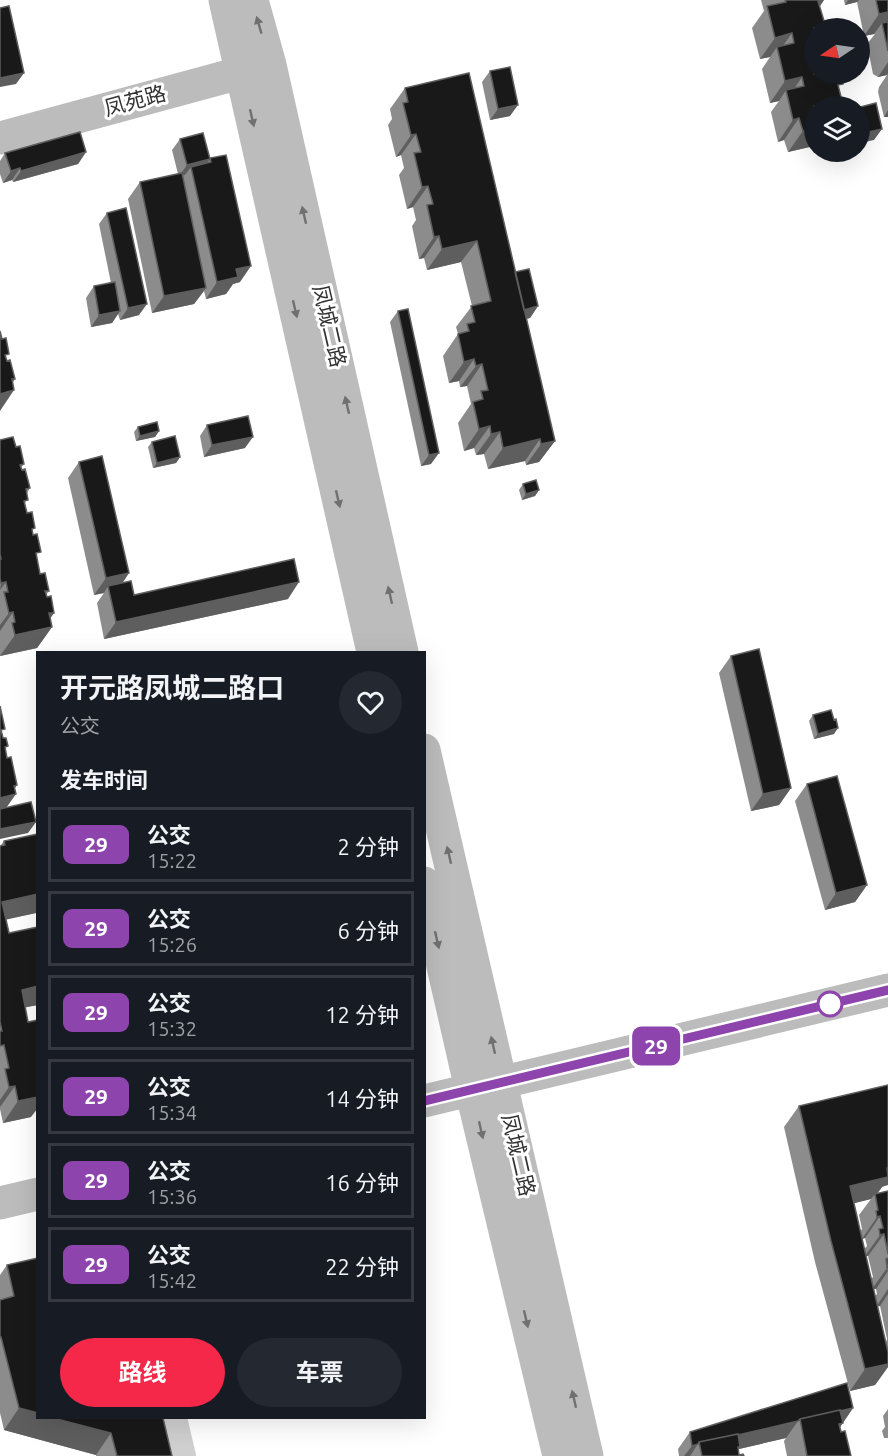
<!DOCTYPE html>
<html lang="zh">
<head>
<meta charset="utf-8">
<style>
  :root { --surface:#171b24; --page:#242831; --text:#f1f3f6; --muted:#9ea1a6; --line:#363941; --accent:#f5284a }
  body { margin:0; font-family:Ubuntu,"Noto Sans SC",sans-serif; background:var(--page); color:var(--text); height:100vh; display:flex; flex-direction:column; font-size:22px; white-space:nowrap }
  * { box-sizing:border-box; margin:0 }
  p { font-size:20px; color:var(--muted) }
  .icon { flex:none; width:33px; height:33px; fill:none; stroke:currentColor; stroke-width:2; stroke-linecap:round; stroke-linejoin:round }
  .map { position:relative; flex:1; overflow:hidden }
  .panel { position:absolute; left:36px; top:651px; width:390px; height:768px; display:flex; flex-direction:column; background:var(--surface); border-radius:0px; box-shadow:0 6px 24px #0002 }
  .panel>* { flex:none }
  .badge { padding:0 12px; border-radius:9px; font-size:21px; line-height:39px }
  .needle { width:39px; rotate:257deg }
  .buttons { position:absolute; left:804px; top:18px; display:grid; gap:12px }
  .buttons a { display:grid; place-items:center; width:66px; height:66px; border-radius:50%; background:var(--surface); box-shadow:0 6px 24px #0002; font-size:30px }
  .map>.badge { position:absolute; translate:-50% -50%; box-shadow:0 0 0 3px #fff }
  h2 { padding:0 24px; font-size:22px; line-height:54px }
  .round { display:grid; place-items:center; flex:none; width:63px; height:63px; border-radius:32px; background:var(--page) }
  .headline { display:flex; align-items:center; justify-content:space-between; height:102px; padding:0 24px }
  h1 { font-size:28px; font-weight:700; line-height:45px }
  .primary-button { display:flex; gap:12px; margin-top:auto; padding:12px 24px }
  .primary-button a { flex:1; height:69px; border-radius:36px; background:var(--accent); color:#fff; font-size:24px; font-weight:700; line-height:69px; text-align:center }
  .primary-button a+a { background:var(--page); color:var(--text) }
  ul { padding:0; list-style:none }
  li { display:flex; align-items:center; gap:18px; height:75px; margin:0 12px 9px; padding:0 12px; border:3px solid var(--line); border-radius:0px }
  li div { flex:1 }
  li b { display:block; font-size:22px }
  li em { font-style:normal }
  li .badge { min-width:66px; font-weight:700; text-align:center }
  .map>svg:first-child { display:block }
</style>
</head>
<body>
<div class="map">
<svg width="888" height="1456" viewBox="0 0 888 1456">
  <rect width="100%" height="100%" fill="#fff"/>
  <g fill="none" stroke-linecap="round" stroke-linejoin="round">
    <!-- street -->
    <path stroke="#cfcfcf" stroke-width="24" d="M175 1418 184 1456"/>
    <!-- secondary -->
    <path stroke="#bcbcbc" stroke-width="33" d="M225 0 373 652
      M252 0 270 65 402 652
      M0 138 262 67
      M424 750 587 1456
      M424 883 471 1089 559 1456
      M424 1101 888 990
      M0 1203 38 1194"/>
  </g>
  <!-- wall -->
  <path fill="#8c8c8c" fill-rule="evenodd" d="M761 0H824L820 6 814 28 839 89 814 146 788 152 784 140 778 142 771 112 779 101 770 103 762 69 770 57 760 59 752 28 764 11Z
    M844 0H888V117H884L878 92 879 87 887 75 878 77 873 74 867 44 875 34 864 36 857 2 845 5Z
    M490 71 510 116 490 120 482 82Z
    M405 88 515 272 538 306 530 318 526 319 555 441 539 462 526 465 525 461 488 469 484 454 476 455 474 448 464 451 458 423 471 404 467 386 460 387 459 381 449 383 443 356 458 334 456 327 472 306 461 262 427 270 424 258 419 259 412 226 416 220 413 207 407 209 399 175 404 168 401 155 396 157 388 125 392 119 390 109Z
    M180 139 210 158 240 282 233 284 226 294 206 299 204 291 194 304 152 313 128 199 140 182 178 174 172 150Z
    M86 152 78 164 13 182 12 180 3 183 0 174V161L5 153Z
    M107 213 139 315 120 320 118 314 112 323 91 327 86 298 94 286 111 283 99 224Z
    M398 311 431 464 421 466 390 322Z
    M207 425 245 448 204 457 200 436Z
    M138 427 159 431 155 437 136 441 134 432Z
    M0 440 16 447 24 464 21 468 30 488 27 493 25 504 32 533 40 574 49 591 46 595 54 613 50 618 52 627 37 648 0 656Z
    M152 442 180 457 176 463 153 468 148 447Z
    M79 462 122 583 134 595 288 599 104 639 97 603 104 593 94 595 68 478Z
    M523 484 539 490 535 496 522 500 519 490Z
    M731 656 791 788 779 805 751 811 719 673Z
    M813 715 834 734 814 739 809 721Z
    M807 784 867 885 855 902 825 910 795 801Z
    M38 834V911L36 913 6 919 9 933 38 927V1005L25 1007 31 1117 3 1123 0 1109V846L4 841Z
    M799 1106 882 1187 878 1193 888 1191V1348H887L888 1367 875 1385 850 1391 815 1262 784 1127ZM871 1199 859 1215 862 1229 860 1232 854 1203ZM865 1238 867 1246 864 1249 862 1239ZM866 1256H868L873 1277 871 1279ZM874 1289H876L877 1294 875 1296ZM877 1306H880L887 1339 886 1342Z
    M7 1265 163 1418 172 1456H96V1455L4 1430 0 1413V1275Z
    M853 1408 840 1427 851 1456H787L784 1441 786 1438 739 1449 738 1450 739 1455 744 1456H679L678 1449 690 1432Z
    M888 1409V1438H884L882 1431 885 1427 883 1416Z"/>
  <!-- shaded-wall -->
  <path fill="#5e5e5e" d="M813 0H824L810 21Z
    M848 0H859L857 2 845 5Z
    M888 12V25L882 23 874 34 864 36 879 14Z
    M792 33 778 53 777 47 770 57 760 59 775 38Z
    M888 62V73L887 75 878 77Z
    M24 73 16 84 0 87V78Z
    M802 77 788 98 786 90 779 101 770 103 785 81Z
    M518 105 510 116 490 120 498 109Z
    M888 110V117H884Z
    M799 118 784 140 778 142 793 120Z
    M814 128V146L788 152 803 131Z
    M882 129 874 140 860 143V134Z
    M416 134 401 155 396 157 411 135Z
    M86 152 78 164 13 182 21 171Z
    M210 159 202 170 191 167 185 175 179 176 187 165Z
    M20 168 12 180 3 183 11 171Z
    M428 186 413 207 407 209 422 187Z
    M439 236 424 258 419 259 434 237Z
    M477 241 461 262 427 270 442 249Z
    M251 266 240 282 233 284 226 294 206 299 217 282 236 269Z
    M206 288 194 304 152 313 164 296Z
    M147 304 139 315 120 320 128 308Z
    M538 306 530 318 511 322 519 311Z
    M120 311 112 323 91 327 99 315Z
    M474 359 459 381 449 383 464 362Z
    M482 364 467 386 460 387 476 366Z
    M12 379H15L5 393 14 390 0 411V394Z
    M490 426 474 448 464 451 479 429Z
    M159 431 155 437 136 441 140 436Z
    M500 432 484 454 476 455 491 434Z
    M253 437 245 448 204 457 212 445Z
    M540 439 525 461 488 469 503 448Z
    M555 441 539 462 526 465 541 444Z
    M439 453 431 464 421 466 429 455Z
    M180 457 176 463 153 468 157 463Z
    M539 490 535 496 522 500 526 494Z
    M129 573 118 590 108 586 104 593 94 595 106 578Z
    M6 582 0 590 1 583Z
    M299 582 288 599 104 639 116 622Z
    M13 612 0 631V625L9 613Z
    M49 613H54L43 629 52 627 37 648 0 656 15 635Z
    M838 728 834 734 814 739 818 734Z
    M17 785 10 796 16 794 4 811 0 812V798L14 786Z
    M791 788 779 805 751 811 763 794Z
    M36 822 28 833 0 839V829Z
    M867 885 855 902 825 910 836 893Z
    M38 894V911L36 913 0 921 2 902Z
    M38 986V1005L7 1011 22 990Z
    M15 1086 0 1107V1100L9 1087Z
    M38 1087V1108L31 1117 3 1123 18 1101Z
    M888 1167V1185L882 1187 875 1196V1194L871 1199 835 1208 850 1186Z
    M880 1216 865 1238 862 1239 877 1217Z
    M884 1234 868 1256H865L880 1235Z
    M887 1268 888 1271 876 1289H872Z
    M888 1289V1294L880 1306 876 1307Z
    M888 1364V1367L875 1385 850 1391 865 1369Z
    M19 1408 38 1413V1418H53L111 1433 96 1455 4 1430Z
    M853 1408 828 1445 800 1421Z
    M798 1421 786 1438 739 1449 734 1456 700 1444Z
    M698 1444 690 1456H684L692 1446Z"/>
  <!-- building -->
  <path fill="#191919" stroke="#5e5e5e" stroke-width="1.5" d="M785 0H822L818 1 824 21 829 20 831 28H814V74H841L843 84 838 85 843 105 849 104 850 106H814V128L803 131 799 118 793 120 786 90 804 86 802 77 785 81 777 47 794 43 792 33 775 38 767 6 786 2Z
    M876 0H888V12L879 14Z
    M9 6 24 73 0 78V8Z
    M888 22V51L882 23Z
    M510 67 518 105 498 109 490 71Z
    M469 73 555 441 541 444 540 439 503 448 500 432 491 434 490 426 479 429 473 402 483 399 481 391 488 390 482 364 476 366 474 359 464 362 458 334 469 331 467 324 475 322 471 306 491 301 477 241 442 249 439 236 434 237 427 205 433 204 428 186 422 187 414 153 421 152 416 134 411 135 403 103 408 102 405 88Z
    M876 103 882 129 860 134V107Z
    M80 132 86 152 21 171 20 168 11 171 5 153Z
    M203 133 210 159 187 165 180 139Z
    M226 155 251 266 236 269 238 277 217 282 191 167 211 162 210 158Z
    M182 173 206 288 164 296 140 182Z
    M126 208 147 304 128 308 107 213Z
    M529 269 538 306 524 310 515 272Z
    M115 282 120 311 99 315 94 286Z
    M408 309 439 453 429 455 398 311Z
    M0 331 2 339 6 338 9 354 5 355 7 361 10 360 15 379H12L14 390 0 394Z
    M248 416 253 437 212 445 207 425Z
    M157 422 159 431 140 436 138 427Z
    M175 436 180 457 157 463 152 442Z
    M13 437 16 447 20 446 24 464 20 465 22 470 25 469 30 488 26 489 28 500 24 501 27 513 32 512 35 528 32 529 33 535 37 534 41 552 36 553 40 574 45 573 49 591H45L47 597 51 596 54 613H49L52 627 15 635 12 623 15 622 13 612 9 613 4 592H8L6 582 1 583 0 579V560L1 559 0 554V440Z
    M102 456 129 573 106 578 79 462Z
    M536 480 539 490 526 494 523 484Z
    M294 559 299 582 116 622 108 586 131 581 134 595Z
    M759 649 791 788 763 794 731 656Z
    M0 706 5 729 1 730 3 738H6L8 746 5 747 7 758 11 757 17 785 14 786 16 794 0 798Z
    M831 710 834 720 836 719 838 728 818 734 813 715Z
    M837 776 867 885 836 893 807 784Z
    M31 802 36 822 0 829V809Z
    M38 834V894L2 902 9 933 38 927V986L22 990 28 1022 38 1020V1097L18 1101 15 1086 9 1087 5 1069 9 1068 4 1045 0 1046V1031H2L0 1022V846L5 845 4 841Z
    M888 1085V1167L887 1168 888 1177 850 1186 888 1352V1364L865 1369 831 1241 799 1106Z
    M888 1191V1254L884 1234 880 1235 879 1229 883 1228 880 1216 877 1217 876 1211 878 1210 875 1194Z
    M38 1258V1413L19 1408 1 1337H0V1300L14 1296 7 1265Z
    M888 1258V1268H887L886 1259Z
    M847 1383 853 1408 840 1411V1410L800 1419 798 1421 738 1435V1434L699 1442 698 1444 692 1446 690 1432Z
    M840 1410 843 1423 839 1424 841 1432 845 1431 851 1456H807L800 1419Z
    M53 1418H163L172 1456H117L111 1433Z
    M738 1434 740 1447H738L739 1455 743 1454 744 1456H702L699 1442Z"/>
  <!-- one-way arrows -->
  <defs><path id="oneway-solid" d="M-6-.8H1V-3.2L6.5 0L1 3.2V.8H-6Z" transform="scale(1.5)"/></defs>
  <g fill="#707070">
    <use href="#oneway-solid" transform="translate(259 25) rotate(-106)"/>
    <use href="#oneway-solid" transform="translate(252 118) rotate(77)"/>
    <use href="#oneway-solid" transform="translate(304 215) rotate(-103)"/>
    <use href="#oneway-solid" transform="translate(295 309) rotate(77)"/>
    <use href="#oneway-solid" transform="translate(347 405) rotate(-103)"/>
    <use href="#oneway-solid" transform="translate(338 499) rotate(77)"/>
    <use href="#oneway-solid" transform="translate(390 595) rotate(-103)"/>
    <use href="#oneway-solid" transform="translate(449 855) rotate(-103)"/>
    <use href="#oneway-solid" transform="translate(437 940) rotate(77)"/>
    <use href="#oneway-solid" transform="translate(493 1045) rotate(-103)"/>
    <use href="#oneway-solid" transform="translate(481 1130) rotate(77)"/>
    <use href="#oneway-solid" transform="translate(526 1319) rotate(77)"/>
    <use href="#oneway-solid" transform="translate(574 1399) rotate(-103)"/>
  </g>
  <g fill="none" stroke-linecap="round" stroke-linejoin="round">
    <defs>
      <path id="line" d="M424 1101 888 990"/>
    </defs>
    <!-- line casing -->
    <use href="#line" stroke="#fff" stroke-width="14"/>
    <!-- line -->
    <use href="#line" stroke="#8e44ad" stroke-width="9"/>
  </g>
  <!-- markers -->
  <circle fill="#fff" stroke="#8e44ad" stroke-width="3" cx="830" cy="1004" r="12"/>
  <g text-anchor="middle" stroke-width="6" stroke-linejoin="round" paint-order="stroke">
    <!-- street labels -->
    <g font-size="21" fill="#323232" stroke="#fff">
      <text transform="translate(135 101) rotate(-15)" y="7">凤苑路</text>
      <text transform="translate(329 326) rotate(77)" y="7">凤城二路</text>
      <text transform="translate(518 1155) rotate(77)" y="7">凤城二路</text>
    </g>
  </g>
</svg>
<div class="buttons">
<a><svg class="needle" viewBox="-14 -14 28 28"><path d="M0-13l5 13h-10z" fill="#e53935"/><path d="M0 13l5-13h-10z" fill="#9ea1a6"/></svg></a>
<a><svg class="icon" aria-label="layers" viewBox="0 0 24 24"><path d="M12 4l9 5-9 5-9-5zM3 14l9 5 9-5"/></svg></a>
</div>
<b class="badge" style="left:656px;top:1046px;background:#8e44ad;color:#fff">29</b>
<section class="panel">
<div class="headline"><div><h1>开元路凤城二路口</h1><p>公交</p></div><a class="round"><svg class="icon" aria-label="heart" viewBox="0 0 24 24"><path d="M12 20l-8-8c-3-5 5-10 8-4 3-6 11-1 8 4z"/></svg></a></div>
<h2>发车时间</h2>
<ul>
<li><span class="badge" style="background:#8e44ad;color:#fff">29</span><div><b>公交</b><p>15:22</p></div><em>2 分钟</em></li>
<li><span class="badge" style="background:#8e44ad;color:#fff">29</span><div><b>公交</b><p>15:26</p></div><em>6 分钟</em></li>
<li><span class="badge" style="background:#8e44ad;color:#fff">29</span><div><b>公交</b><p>15:32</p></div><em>12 分钟</em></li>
<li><span class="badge" style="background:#8e44ad;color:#fff">29</span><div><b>公交</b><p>15:34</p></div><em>14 分钟</em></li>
<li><span class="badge" style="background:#8e44ad;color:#fff">29</span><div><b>公交</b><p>15:36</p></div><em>16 分钟</em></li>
<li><span class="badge" style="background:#8e44ad;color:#fff">29</span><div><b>公交</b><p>15:42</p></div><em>22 分钟</em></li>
</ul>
<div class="primary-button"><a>路线</a><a>车票</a></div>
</section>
</div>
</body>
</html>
